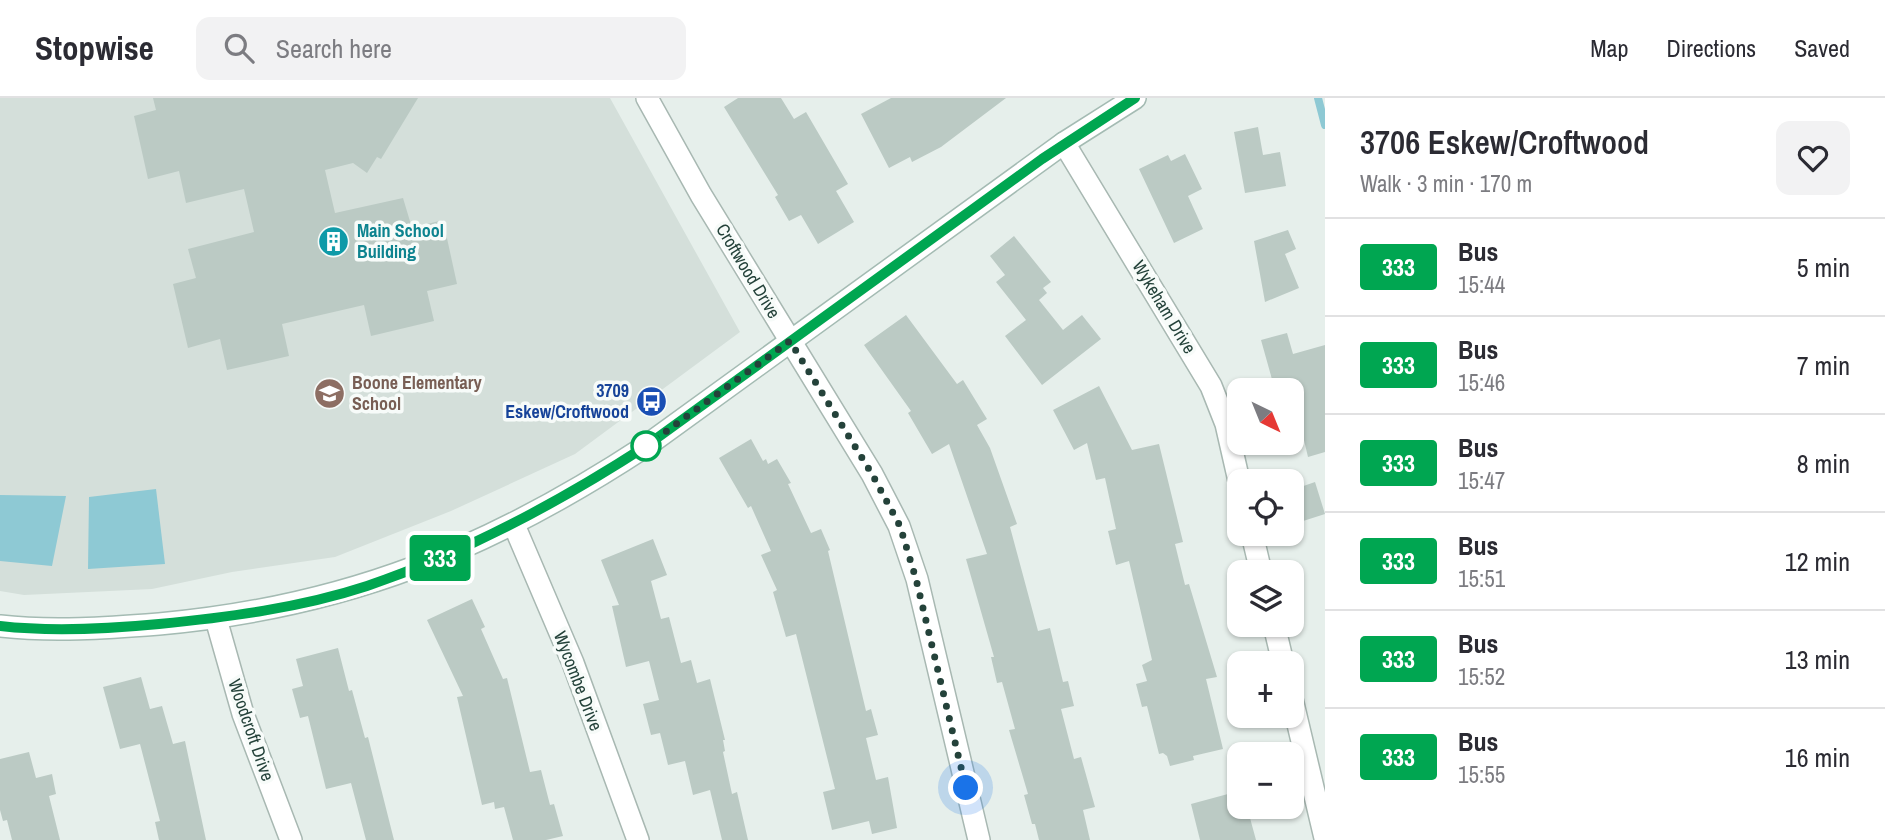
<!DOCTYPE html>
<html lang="en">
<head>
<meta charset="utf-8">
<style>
  :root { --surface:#fff; --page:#f2f2f3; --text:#2b2b33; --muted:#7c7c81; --line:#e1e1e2 }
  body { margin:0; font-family:"Archivo Narrow",sans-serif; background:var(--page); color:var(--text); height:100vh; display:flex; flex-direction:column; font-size:26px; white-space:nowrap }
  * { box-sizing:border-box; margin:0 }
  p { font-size:23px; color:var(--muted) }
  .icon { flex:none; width:38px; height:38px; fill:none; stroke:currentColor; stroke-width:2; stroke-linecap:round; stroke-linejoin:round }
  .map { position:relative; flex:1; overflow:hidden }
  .side { display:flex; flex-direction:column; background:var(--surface); width:560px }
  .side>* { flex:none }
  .badge { padding:0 14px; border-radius:5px; font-size:24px; line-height:46px }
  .needle { width:46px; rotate:137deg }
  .buttons { position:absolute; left:1227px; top:280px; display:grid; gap:14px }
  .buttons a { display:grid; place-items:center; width:77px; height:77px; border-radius:14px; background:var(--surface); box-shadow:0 2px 5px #0004; font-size:35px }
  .you { position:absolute; width:35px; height:35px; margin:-18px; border:5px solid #fff; border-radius:50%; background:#1a73e8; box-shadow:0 0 0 10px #1a73e833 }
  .map>.badge { position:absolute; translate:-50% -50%; box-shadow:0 0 0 4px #fff }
  .round { display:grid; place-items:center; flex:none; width:74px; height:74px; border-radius:14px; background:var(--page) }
  .head { display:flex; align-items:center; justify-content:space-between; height:119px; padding:0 35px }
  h1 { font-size:33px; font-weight:600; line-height:52px }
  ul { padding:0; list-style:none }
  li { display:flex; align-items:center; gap:21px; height:98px; padding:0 35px; border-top:2px solid var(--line) }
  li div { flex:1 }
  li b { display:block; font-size:26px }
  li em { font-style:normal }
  li .badge { min-width:77px; font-weight:700; text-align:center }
  header { display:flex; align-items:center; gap:42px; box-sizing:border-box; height:98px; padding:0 35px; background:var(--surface); border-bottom:2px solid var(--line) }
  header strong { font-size:33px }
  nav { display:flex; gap:38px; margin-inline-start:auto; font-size:24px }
  .search { width:490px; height:63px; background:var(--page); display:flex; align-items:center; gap:18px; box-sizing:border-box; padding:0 24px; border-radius:14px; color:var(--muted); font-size:26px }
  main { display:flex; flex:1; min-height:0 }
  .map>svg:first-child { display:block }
</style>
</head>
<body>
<header>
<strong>Stopwise</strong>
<div class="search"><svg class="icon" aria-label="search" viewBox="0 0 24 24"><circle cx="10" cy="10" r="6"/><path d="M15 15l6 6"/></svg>Search here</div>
<nav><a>Map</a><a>Directions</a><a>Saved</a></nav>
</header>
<main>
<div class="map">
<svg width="1325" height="742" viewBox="0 0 1325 742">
  <rect width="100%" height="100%" fill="#e6efeb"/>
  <!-- built -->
  <path fill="#d4dfda" d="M0 0H610L740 234 575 356 451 413 335 459 232 474 152 491 24 497 0 493Z"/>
  <!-- water -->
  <path fill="#8ec9d4" d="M156 391 165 466 88 471 89 399Z
    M0 397 66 398 52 468 0 463Z"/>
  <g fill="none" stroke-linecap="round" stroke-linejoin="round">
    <!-- stream -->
    <path stroke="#8ec9d4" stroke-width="8" d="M1318 0 1325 27"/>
  </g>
  <!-- building -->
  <path fill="#bbcac4" d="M153 0H418L381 61 377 59 367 75 353 65 325 72 335 115 403 100 412 130 443 122 457 186 427 193 434 223 371 238 364 207 312 219 282 226 289 258 227 272 220 241 188 250 173 186 196 180 188 151 254 134 244 91 186 105 179 73 148 81 134 18 156 12Z
    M738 0H781L794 21 806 14 848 86 836 93 854 124 818 146 801 117 789 123 775 99 778 97 724 9Z
    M891 0H1006L941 49 912 64 910 59 889 70 861 16Z
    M1258 29 1263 57 1280 54 1286 88 1245 95 1234 34Z
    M1185 56 1202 91 1188 98 1203 131 1174 145 1139 71 1168 57 1171 63Z
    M1288 132 1296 151 1285 156 1299 190 1265 204 1254 143Z
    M1014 138 1051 184 1043 190 1047 195 1039 202 1063 232 1082 217 1101 241 1042 287 1005 238 1026 222 996 184 1005 177 990 158Z
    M906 217 957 286 963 282 987 321 977 327 990 350 1017 426 1010 429 1038 533 1050 530 1063 584 1068 583 1074 608 1061 611 1074 661 1081 659 1095 709 1083 712 1090 742H1039L1035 726H1032L1024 697 1028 696 1009 632 1015 631 1002 584 997 585 991 559H994L966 461 987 456 949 346 932 356 908 315 911 313 864 247Z
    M1287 235 1293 256 1325 247V354L1308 359 1292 292H1275L1261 242Z
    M1099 288 1132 352 1159 346 1183 444 1175 446 1185 487 1189 486 1217 579 1206 581 1223 651 1193 658 1194 662 1170 668 1167 658 1163 655 1159 656 1147 608 1142 609 1136 586 1147 583 1142 567 1152 562 1129 463 1116 467 1108 433 1116 431 1105 380 1096 382 1087 345 1074 352 1053 312Z
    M751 341 763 363 766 361 768 366 777 361 791 385 788 386 811 435 821 431 830 452 828 453 866 613 871 611 878 637 866 640 876 682 888 679 897 730 872 736 869 723 832 732 823 694 835 691 796 536 786 539 773 494 777 492 761 457 771 453 751 408 748 410 719 360Z
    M1315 384 1325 416 1300 424 1292 392Z
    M653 441 667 477 651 483 661 521 669 519 681 565 691 562 697 585 710 581 725 642H723L725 653 723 654 732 696 737 694 748 742H722L710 692 693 697 685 663 668 667 660 635 651 637 643 606 659 602 649 563 626 569 612 508 619 507 601 462Z
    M472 501 485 529 481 531 503 581 507 580 530 674 541 672 550 707 554 706 563 738 546 742H513L504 709 495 711 494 704 482 707 457 599 463 598 427 522Z
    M338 550 349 593 352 592 365 640 368 639 394 742H366L351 685 326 691 308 618 300 620 292 591 303 588 296 561Z
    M141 579 150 611 162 608 173 646 185 643 206 742H159L155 724 160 723 140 646 120 651 103 589Z
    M29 654 36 680 52 676 56 696 49 698 60 742H12L7 722 3 723 0 712V661Z
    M1239 693V709H1247L1256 742H1200L1191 706Z"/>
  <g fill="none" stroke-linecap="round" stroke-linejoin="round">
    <defs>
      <path id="street" d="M647 0 701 97 872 376 899 428 917 481 979 742
        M1064 45 1211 288 1226 326 1239 383
        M514 427 573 565 638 742
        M1252 436 1261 474
        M216 521 243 616 291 742
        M1274 527 1283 565
        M1292 601 1325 740"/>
      <path id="secondary" d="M0 528C52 534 107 530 159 526 347 509 489 451 646 348L1064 45 1135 0"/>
    </defs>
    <!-- street casing -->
    <use href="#street" stroke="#a8b8b2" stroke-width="24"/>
    <!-- secondary casing -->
    <use href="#secondary" stroke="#a4bbb3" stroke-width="24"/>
    <!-- street -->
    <use href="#street" stroke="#fff" stroke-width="21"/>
    <!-- secondary -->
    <use href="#secondary" stroke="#fff" stroke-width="21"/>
  </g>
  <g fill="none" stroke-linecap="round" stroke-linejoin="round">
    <defs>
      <path id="line" d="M0 528C52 534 107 531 159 526 229 519 300 510 367 488 467 454 558 405 646 348L1042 61 1135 0"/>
    </defs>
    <!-- line casing -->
    <use href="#line" stroke="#fff" stroke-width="16"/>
    <!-- line -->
    <use href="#line" stroke="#00a651" stroke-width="10"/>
    <!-- walk -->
    <path stroke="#24423a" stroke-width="7" stroke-dasharray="0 12.6" d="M646 348 790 243 872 376 900 428 916 481 966 690"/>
  </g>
  <!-- icons -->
  <defs>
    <symbol id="building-disc" viewBox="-11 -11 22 22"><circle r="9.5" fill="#0f9aa8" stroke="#f7fbf9"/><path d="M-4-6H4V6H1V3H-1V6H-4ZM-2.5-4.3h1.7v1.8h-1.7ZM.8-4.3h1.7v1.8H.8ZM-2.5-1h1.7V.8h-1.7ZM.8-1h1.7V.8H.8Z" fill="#fff"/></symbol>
    <symbol id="school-disc" viewBox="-11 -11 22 22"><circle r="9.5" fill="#8d6e63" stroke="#f7fbf9"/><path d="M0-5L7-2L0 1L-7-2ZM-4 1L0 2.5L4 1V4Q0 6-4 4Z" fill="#fff"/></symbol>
    <symbol id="bus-disc" viewBox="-11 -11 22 22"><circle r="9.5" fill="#1a4fb4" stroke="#f7fbf9"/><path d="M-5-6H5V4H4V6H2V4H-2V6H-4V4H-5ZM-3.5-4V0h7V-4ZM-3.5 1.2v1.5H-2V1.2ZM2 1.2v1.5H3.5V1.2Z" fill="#fff"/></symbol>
  </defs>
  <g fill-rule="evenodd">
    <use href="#building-disc" x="316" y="126" width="35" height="35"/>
    <use href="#school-disc" x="312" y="278" width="35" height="35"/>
    <use href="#bus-disc" x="634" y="286" width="35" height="35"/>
  </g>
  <!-- markers -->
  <circle fill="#fff" stroke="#00a651" stroke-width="3.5" cx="646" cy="348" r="14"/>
  <g text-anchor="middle" stroke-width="7" stroke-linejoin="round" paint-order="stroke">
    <!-- culture labels -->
    <g font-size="18" font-weight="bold" fill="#0d838f" stroke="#f7fbf9" text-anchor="start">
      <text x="357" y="139">Main School<tspan x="357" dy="21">Building</tspan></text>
    </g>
    <!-- street labels -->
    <g font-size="18" fill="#24423a" stroke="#f7fbf9">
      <text transform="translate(748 173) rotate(59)" y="6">Croftwood Drive</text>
      <text transform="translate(1164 209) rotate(59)" y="6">Wykeham Drive</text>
      <text transform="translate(578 583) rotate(69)" y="6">Wycombe Drive</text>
      <text transform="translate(251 632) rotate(71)" y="6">Woodcroft Drive</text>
    </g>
    <!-- education labels -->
    <g font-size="18" font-weight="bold" fill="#785e54" stroke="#f7fbf9" text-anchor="start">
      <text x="352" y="291">Boone Elementary<tspan x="352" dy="21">School</tspan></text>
    </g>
    <!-- transit labels -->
    <g font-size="18" font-weight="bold" fill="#164399" stroke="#f7fbf9" text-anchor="end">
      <text x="629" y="299">3709<tspan x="629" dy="21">Eskew/Croftwood</tspan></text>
    </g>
  </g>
</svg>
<div class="buttons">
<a><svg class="needle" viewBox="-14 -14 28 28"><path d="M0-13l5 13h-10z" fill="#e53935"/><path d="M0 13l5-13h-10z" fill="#7c7c81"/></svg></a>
<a><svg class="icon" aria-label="locate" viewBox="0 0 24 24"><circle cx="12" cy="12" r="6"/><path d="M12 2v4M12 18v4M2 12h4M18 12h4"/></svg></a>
<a><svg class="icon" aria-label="layers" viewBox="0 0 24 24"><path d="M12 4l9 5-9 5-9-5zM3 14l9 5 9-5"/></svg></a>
<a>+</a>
<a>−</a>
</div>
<div class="you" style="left:966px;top:690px"></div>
<b class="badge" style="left:440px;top:460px;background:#00a651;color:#fff">333</b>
</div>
<section class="side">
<div class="head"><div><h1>3706 Eskew/Croftwood</h1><p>Walk · 3 min · 170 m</p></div><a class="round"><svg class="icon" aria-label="heart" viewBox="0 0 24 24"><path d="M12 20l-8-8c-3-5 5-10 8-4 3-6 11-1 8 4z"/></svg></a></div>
<ul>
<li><span class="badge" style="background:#00a651;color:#fff">333</span><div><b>Bus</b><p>15:44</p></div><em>5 min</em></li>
<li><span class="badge" style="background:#00a651;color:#fff">333</span><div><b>Bus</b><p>15:46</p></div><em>7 min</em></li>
<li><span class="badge" style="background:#00a651;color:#fff">333</span><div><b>Bus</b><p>15:47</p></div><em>8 min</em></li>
<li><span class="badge" style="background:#00a651;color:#fff">333</span><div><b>Bus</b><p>15:51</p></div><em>12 min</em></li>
<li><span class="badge" style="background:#00a651;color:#fff">333</span><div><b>Bus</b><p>15:52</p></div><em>13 min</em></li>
<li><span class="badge" style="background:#00a651;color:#fff">333</span><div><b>Bus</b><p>15:55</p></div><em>16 min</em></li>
</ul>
</section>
</main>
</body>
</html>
